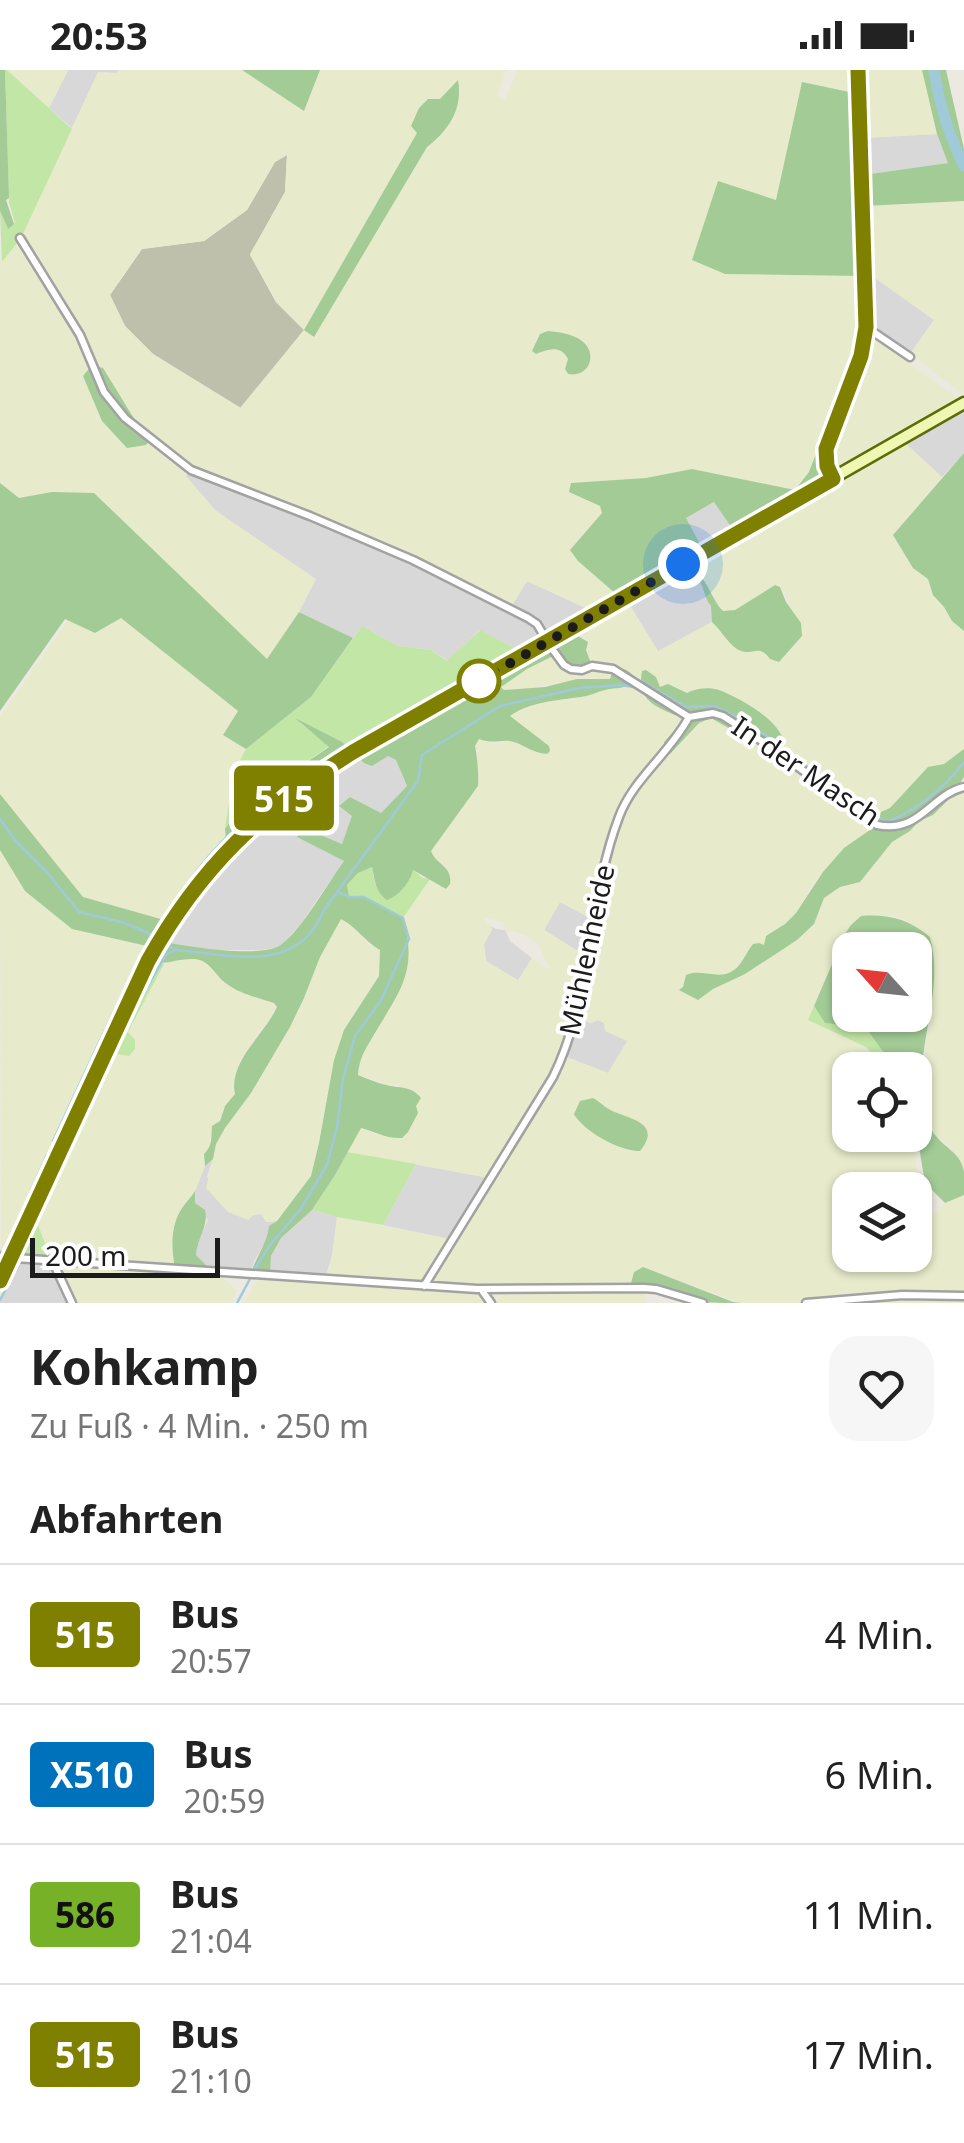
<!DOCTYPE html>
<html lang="de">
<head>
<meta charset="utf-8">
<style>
  :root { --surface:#fff; --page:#f6f6f6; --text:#222; --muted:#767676; --line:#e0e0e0 }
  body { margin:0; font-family:"Noto Sans",sans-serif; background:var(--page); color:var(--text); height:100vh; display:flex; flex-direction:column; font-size:38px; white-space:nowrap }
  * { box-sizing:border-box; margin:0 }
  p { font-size:32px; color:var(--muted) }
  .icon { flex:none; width:55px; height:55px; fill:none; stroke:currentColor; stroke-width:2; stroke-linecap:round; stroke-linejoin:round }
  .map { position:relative; height:1233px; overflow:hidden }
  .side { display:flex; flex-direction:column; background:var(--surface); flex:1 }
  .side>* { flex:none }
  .badge { padding:0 20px; border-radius:8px; font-size:35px; line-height:65px }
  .needle { width:65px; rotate:297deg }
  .fabs { position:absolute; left:832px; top:862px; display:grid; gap:20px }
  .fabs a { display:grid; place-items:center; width:100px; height:100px; border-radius:20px; background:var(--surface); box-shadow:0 2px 8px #0004; font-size:50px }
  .scale { position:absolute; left:30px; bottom:25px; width:190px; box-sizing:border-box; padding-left:10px; border:5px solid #1b1b1b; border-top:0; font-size:28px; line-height:35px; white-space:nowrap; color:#1b1b1b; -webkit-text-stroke:8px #fff; paint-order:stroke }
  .you { position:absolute; width:50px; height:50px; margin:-25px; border:8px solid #fff; border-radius:50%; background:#1a73e8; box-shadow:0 0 0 15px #1a73e833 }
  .map>.badge { position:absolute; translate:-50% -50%; box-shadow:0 0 0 5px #fff }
  h2 { padding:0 30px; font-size:38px; line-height:90px }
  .round { display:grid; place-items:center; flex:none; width:105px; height:105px; border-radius:30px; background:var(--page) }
  .headline { display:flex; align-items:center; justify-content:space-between; height:170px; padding:0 30px }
  h1 { font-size:48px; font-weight:700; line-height:75px }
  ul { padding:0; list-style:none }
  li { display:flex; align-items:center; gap:30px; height:140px; padding:0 30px; border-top:2px solid var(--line) }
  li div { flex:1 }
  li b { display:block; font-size:38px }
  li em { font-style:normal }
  li .badge { min-width:110px; font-weight:700; text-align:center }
  .status { display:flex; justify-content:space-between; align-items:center; height:70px; padding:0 50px; background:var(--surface); direction:ltr }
  .status svg { height:28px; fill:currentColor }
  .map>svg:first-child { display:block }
</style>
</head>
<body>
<div class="status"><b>20:53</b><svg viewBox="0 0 49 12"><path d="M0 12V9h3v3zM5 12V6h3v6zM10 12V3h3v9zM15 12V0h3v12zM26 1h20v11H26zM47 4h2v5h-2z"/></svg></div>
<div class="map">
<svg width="964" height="1233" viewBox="0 0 964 1233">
  <rect width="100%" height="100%" fill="#ece9e0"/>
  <!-- residential -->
  <path fill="#d9d8d8" d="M68 0H119L117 3H98L72 58 49 38Z
    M937 64 949 93 863 105V68Z
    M867 202 934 250 910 284 869 253Z
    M964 342V383L942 407 906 374Z
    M191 400 310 446 511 536 527 511 590 540 547 570 515 578 479 560 448 591 431 580 398 576 362 556 353 568 299 542 315 509 216 441 185 406Z
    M715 432 732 458 701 476 685 448Z
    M693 494 702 508 699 511 712 536V552L658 582 628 532Z
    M353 682 364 693 389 686 396 690 407 716 381 743 350 727 340 737 353 746 342 774 305 759 298 767 344 791 299 856 280 877 260 880H207L165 872 171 853 227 780Z
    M560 832 594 850 587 887 544 860Z
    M491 856 496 859 505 860 510 871 532 888 518 911 486 891 484 874 492 860Z
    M574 949 592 953 598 950 604 952 605 961 628 971 608 1003 564 986Z
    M213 1089 207 1107 253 1144H261L266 1152 277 1151 269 1157 268 1168 254 1191 251 1203 211 1200 196 1185 197 1173 208 1150 195 1133V1121L205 1096Z
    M416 1094 490 1108 452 1170 383 1155Z
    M312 1140 337 1147 332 1186 325 1209 270 1205 271 1186 281 1168Z
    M22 1191H52L71 1233H0V1228L16 1194Z"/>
  <!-- construction -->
  <path fill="#bfc0ac" d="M287 85 285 122 250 185 276 232 304 260 241 338 153 284 125 256 110 225 142 179 204 171 247 140 275 92Z"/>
  <!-- farmland -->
  <path fill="#e7ebcb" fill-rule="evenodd" d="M7 0H68L49 38Z
    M119 0H242L304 41 320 0H506L497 26 505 30 518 0H853L854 23 802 13 776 131 692 190 725 204 858 206 857 267 809 402 795 420 692 399 569 422 600 436 602 443 571 481 578 491 616 524 590 540 527 511 512 536 413 490 191 400 186 406 216 441 316 509 299 542 267 589 132 461 52 422 19 428 0 413V191L21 168 98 2 117 3ZM457 11 439 68 427 77 313 267 305 259 417 63 411 56 419 38 440 29ZM287 85 285 122 250 184 276 232 304 260 240 338 153 284 125 256 110 225 142 179 204 171 247 140 275 92ZM549 261 559 262 583 271 590 281 589 294 568 289 564 282 552 278 536 284 534 274 540 263ZM103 298 131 346 141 361 102 351 99 341Z
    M863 0H922L937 64 863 68Z
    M964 131V325L910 284 934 250 867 202 864 136Z
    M872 265 957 328 918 354 836 400 830 394V379Z
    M906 374 942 407 893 465 913 498 928 508 933 525 944 537 953 551 964 561V679L944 694 928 697 877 755 844 778 813 814 796 843 785 854 766 866 764 876 747 882 735 900 716 906 700 902 698 929 713 919 745 904 797 870 814 854 824 828 840 817 860 812 892 772 910 761 919 751 933 744 952 726 964 721V1099L951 1078 935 1066 924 1040V992L932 932 935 883 904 849 891 846H861L845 864 808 950 866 977 888 1000H850V1065H913L919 1125 915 1124V1120H850V1185H915V1162L945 1133 964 1125V1233H741L643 1197 646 1233H495L504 1220 491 1233H244L261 1204 325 1209 332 1186 337 1147 452 1169 489 1108 347 1082 361 1057 369 1060 373 1064 388 1066 399 1015 388 1016 377 1010 358 1005 359 990 375 962 409 869 403 848 430 809 445 819 450 814V804L439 790 433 786 431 781 478 716 479 707 475 691 477 684 475 676 479 668 492 674 512 671 539 683 549 676 509 646 516 641 555 630 580 627 609 618 619 619 610 609 585 608 526 619 504 620 501 617 527 599 556 585 586 580 584 568 573 563 628 532 658 581 712 552 734 577 747 582 760 580 767 583 788 584 802 566 784 522 774 516 735 540 723 541 693 494ZM657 613 660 617 668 614 683 623 717 619 758 641 779 659V674L765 679 711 648 704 649 699 653 671 684 664 672 675 661 681 662 689 647 680 642 662 640 644 627ZM560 832 594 850 586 886 544 860ZM482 847 504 852 505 859 509 864V860L525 865 534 871 539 876 551 901 532 888 518 910 486 891 484 874 492 860 491 856ZM575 949 592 953 598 950 604 953 605 960 627 971 608 1003 564 986Z
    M121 548 238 641 223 664 246 679 233 704 225 759 227 780 171 853 83 827 0 724V647L68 550 95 563Z
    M0 780 25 821 72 859 147 876 1 1185Z
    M341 848 362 865 368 874 380 880 379 906 344 960 334 990 319 1073 311 1106 276 1151 266 1152 261 1144 253 1145 248 1150 228 1142 206 1118 216 1074 232 1046 251 1023 290 957 304 928 320 887Z
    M174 889H198L208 895 225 914 274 933 277 937 252 972 241 992 235 1024 225 1036 203 1090 205 1096 195 1121 172 1164 218 1206 226 1210 237 1221 232 1233H73L38 1155 117 984 122 985 130 966 128 962 138 942 164 894Z"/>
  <!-- grass -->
  <path fill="#c2e6a6" d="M5 0H7L72 59 21 168 2 192 0 141 7 158 15 153 9 133Z
    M362 556 398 576 431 580 447 591 480 560 515 578 353 682 342 672 300 653 329 676 280 711 267 691 253 701 249 721 250 734 239 740 225 759 233 704 246 679 311 627Z
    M372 797C374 810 375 822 387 830L413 800 423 808 430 809 403 848 364 827H349L347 815 358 803Z
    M164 850 171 853 165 872 155 893 164 894 128 962 135 970V979L129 986 117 984 38 1155 51 1188 1 1185 147 876Z
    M814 936 825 953 866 958 896 1000H888L866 977 808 950Z
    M347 1082 416 1094 383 1155 337 1147 312 1140 335 1105Z"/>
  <!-- forest -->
  <path fill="#a2cb96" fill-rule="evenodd" d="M0 0H5L9 128 6 130 14 154 8 159 0 141Z
    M242 0H320L304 41Z
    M922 0H946L964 79V131L864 136 863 105 948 93 937 64Z
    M458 10C463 39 449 60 427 77L314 267 304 260 417 63 411 56 419 38 428 29H440Z
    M802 12 854 23 862 206 725 204 692 190 718 111 776 130Z
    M548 261C559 262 573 264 582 271 598 283 590 308 568 304L565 299 568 289C561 275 548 279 536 284L532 281 540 264Z
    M92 295 103 298 141 360 151 369 146 375 127 378 102 351 83 306Z
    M817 381 823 399 819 410 732 458 714 432 686 448 701 476 616 524 578 491 570 480 602 443 600 436 569 422 571 413 646 408 692 399 795 420 809 402Z
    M964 383V561L952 551 944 537 933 525 928 509 913 498 893 465Z
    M0 413 19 428 52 422 94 423 267 589 299 542 353 568 311 627 246 679 223 665 238 641 121 548 95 563 65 549 0 641Z
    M702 508C710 518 714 532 723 541L735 540 775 515 780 517 786 532 801 553 802 566 779 592 770 589C759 574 756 585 741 581 730 577 721 560 712 552L711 536C704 528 705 519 699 511Z
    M573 563 588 572 586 580 592 596 571 599 555 585 527 599 501 617 504 620 545 617 577 609H610L613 599C623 597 631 600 635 610 625 620 617 617 605 620 597 622 589 626 581 627 558 630 529 632 510 646L549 676 550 681 547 684C533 683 526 676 514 672 503 668 495 675 479 669L475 676C477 686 479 705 478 716L431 781C436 795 453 796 450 814L446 819 413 800C410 812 399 826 387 830 375 822 375 810 372 797L358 803 347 815 349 827H364L403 848C419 903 398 923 372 968 364 981 359 990 358 1005 368 1009 380 1014 390 1016 404 1018 412 1017 421 1028L416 1036 418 1043 408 1062 402 1068C386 1069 374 1061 361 1058L335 1105 312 1140 281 1168 271 1186 270 1205 251 1203C256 1187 267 1174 269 1156L277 1151 311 1106 319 1073 334 990 344 960 379 906 380 880C364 871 357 857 341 849L320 887 304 928 290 957 251 1023 225 1058 216 1074 213 1089 205 1096 204 1084C213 1075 211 1068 212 1056L220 1051 225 1036 235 1024C228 992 265 964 277 937L274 933C259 928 240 924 227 914 215 906 211 891 195 889 180 888 168 894 154 893L165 872C189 877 264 889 282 874 302 859 328 813 344 791L297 767 304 758 342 774 352 746 339 736 350 727 381 743 407 716 396 690 388 686 372 696 364 693 357 686 282 738 236 779 227 780 225 759 239 740 250 733 249 721 253 701 266 691 280 696 277 707 281 710 329 677 295 648 342 672 358 686Z
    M646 600 656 607 660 617 668 614 687 623C696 618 709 617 719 620 738 627 779 650 783 670L765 679 711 648 699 653 670 684 664 682V672L675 660 681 661 688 647 680 642 675 645C652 636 637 628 642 601Z
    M964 679V707L957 718 964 717V721L951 727 933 745 919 751 910 761 892 772 860 812 840 817 824 828 814 854 797 870 745 904 713 919 698 930 679 920 683 917 686 905C702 898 719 911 734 900 741 896 747 881 753 874L759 873 764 875 766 866 785 854 796 843 823 802 844 778 877 755 881 742 890 738 928 697 944 694Z
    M0 724 83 827 164 850 147 876 72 859 25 821 0 780Z
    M861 846C889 844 908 849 930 867 946 923 912 981 924 1038 925 1046 930 1060 936 1066 946 1079 961 1083 964 1102 964 1109 964 1118 964 1125L945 1133 925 1113 915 1053V1000H896L866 958 825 953 814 936 845 864 851 855ZM850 880H915V945H850Z
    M593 1028C599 1031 602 1035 607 1038 623 1049 665 1050 640 1081 621 1082 583 1061 574 1044L580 1031Z
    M195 1121V1133L205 1140C209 1156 197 1168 196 1185L211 1200 175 1198C171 1176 170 1153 185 1134 188 1130 192 1126 195 1121Z
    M643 1197 733 1232 741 1233C717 1233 667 1233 652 1219L630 1217 634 1202Z"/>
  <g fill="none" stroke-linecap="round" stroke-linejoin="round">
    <!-- stream -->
    <path stroke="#a1cad9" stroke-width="2.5" d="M641 611 686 637 714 636 739 648 775 672 872 746 887 752C919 739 943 720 964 692
      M0 749 15 770 47 802 79 842 125 853 150 864
      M168 876 177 880C232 885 298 905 324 840L418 711 422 685 500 636 579 618 620 615 633 617
      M53 1071C96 981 134 887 193 806 227 759 293 705 344 679
      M26 1177 107 998 151 910 166 885 174 881
      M0 1182 4 1181 47 1085
      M255 1199 270 1175 300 1140 327 1095 337 1057 343 1009 355 966 380 932 409 869 403 848 364 827H349L338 822
      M0 1230 19 1195
      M237 1233 251 1207"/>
    <!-- river -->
    <path stroke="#a1cad9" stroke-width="11" d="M934 0C939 33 949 66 964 96"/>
    <defs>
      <path id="street" d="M20 168 80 265 104 322 125 348 191 400 310 446 413 490 528 548 537 554 550 576 564 595 571 599 582 600 592 596 613 599 689 647 713 643 723 646 771 677 877 755C920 764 930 725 964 717
        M866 257 910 287
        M833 409 827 396 826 379 861 285 866 257 858 0
        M0 1187 477 1219 644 1218 656 1219 703 1233
        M52 1190 72 1233
        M424 1216 553 1007C593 926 587 831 619 747 633 709 670 683 689 647
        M483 1222 491 1233
        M806 1233 902 1225 964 1226"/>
      <path id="secondary" d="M0 1211 149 891C200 796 263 739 353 682L964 333"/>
    </defs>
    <!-- street casing -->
    <use href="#street" stroke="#a2a2a2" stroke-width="11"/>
    <!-- secondary casing -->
    <use href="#secondary" stroke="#5c6c07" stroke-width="15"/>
    <!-- street -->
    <use href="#street" stroke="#fff" stroke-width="6"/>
    <!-- secondary -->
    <use href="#secondary" stroke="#f0f7b3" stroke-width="10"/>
  </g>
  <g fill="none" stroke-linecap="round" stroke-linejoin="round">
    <defs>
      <path id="line" d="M0 1211 148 891C200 797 263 738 353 682L833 409 827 396 826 379 861 286 866 257 858 0"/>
    </defs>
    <!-- line casing -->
    <use href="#line" stroke="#fff" stroke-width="22"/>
    <!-- line -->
    <use href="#line" stroke="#808000" stroke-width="15"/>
    <!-- walk -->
    <path stroke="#1b1b1b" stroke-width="10" stroke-dasharray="0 18" d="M479 611 683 494"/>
  </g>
  <!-- markers -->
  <circle fill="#fff" stroke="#808000" stroke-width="5" cx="479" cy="611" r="20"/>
  <g text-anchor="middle" stroke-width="8" stroke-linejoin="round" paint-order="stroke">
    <!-- street labels -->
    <g font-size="28" fill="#1b1b1b" stroke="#fff">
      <text transform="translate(806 701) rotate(34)" y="10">In der Masch</text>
      <text transform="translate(587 880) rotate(-78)" y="10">Mühlenheide</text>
    </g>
  </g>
</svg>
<div class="fabs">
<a><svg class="needle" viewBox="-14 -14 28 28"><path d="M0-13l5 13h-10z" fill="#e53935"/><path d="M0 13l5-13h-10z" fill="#767676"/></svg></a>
<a><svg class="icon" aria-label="locate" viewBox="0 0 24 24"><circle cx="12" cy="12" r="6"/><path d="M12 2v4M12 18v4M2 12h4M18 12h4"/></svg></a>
<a><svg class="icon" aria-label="layers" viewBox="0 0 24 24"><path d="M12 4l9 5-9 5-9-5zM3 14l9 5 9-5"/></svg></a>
</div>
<div class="scale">200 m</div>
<div class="you" style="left:683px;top:494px"></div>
<b class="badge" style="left:284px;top:728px;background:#808000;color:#fff">515</b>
</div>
<section class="side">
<div class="headline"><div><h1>Kohkamp</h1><p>Zu Fuß · 4 Min. · 250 m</p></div><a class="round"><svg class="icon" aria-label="heart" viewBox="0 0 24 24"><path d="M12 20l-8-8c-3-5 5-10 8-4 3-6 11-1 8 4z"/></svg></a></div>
<h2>Abfahrten</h2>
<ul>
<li><span class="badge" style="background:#808000;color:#fff">515</span><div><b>Bus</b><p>20:57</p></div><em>4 Min.</em></li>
<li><span class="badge" style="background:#0072bc;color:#fff">X510</span><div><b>Bus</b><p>20:59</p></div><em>6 Min.</em></li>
<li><span class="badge" style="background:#77b127;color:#111">586</span><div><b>Bus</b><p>21:04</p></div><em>11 Min.</em></li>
<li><span class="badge" style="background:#808000;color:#fff">515</span><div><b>Bus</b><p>21:10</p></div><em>17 Min.</em></li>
</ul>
</section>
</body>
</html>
